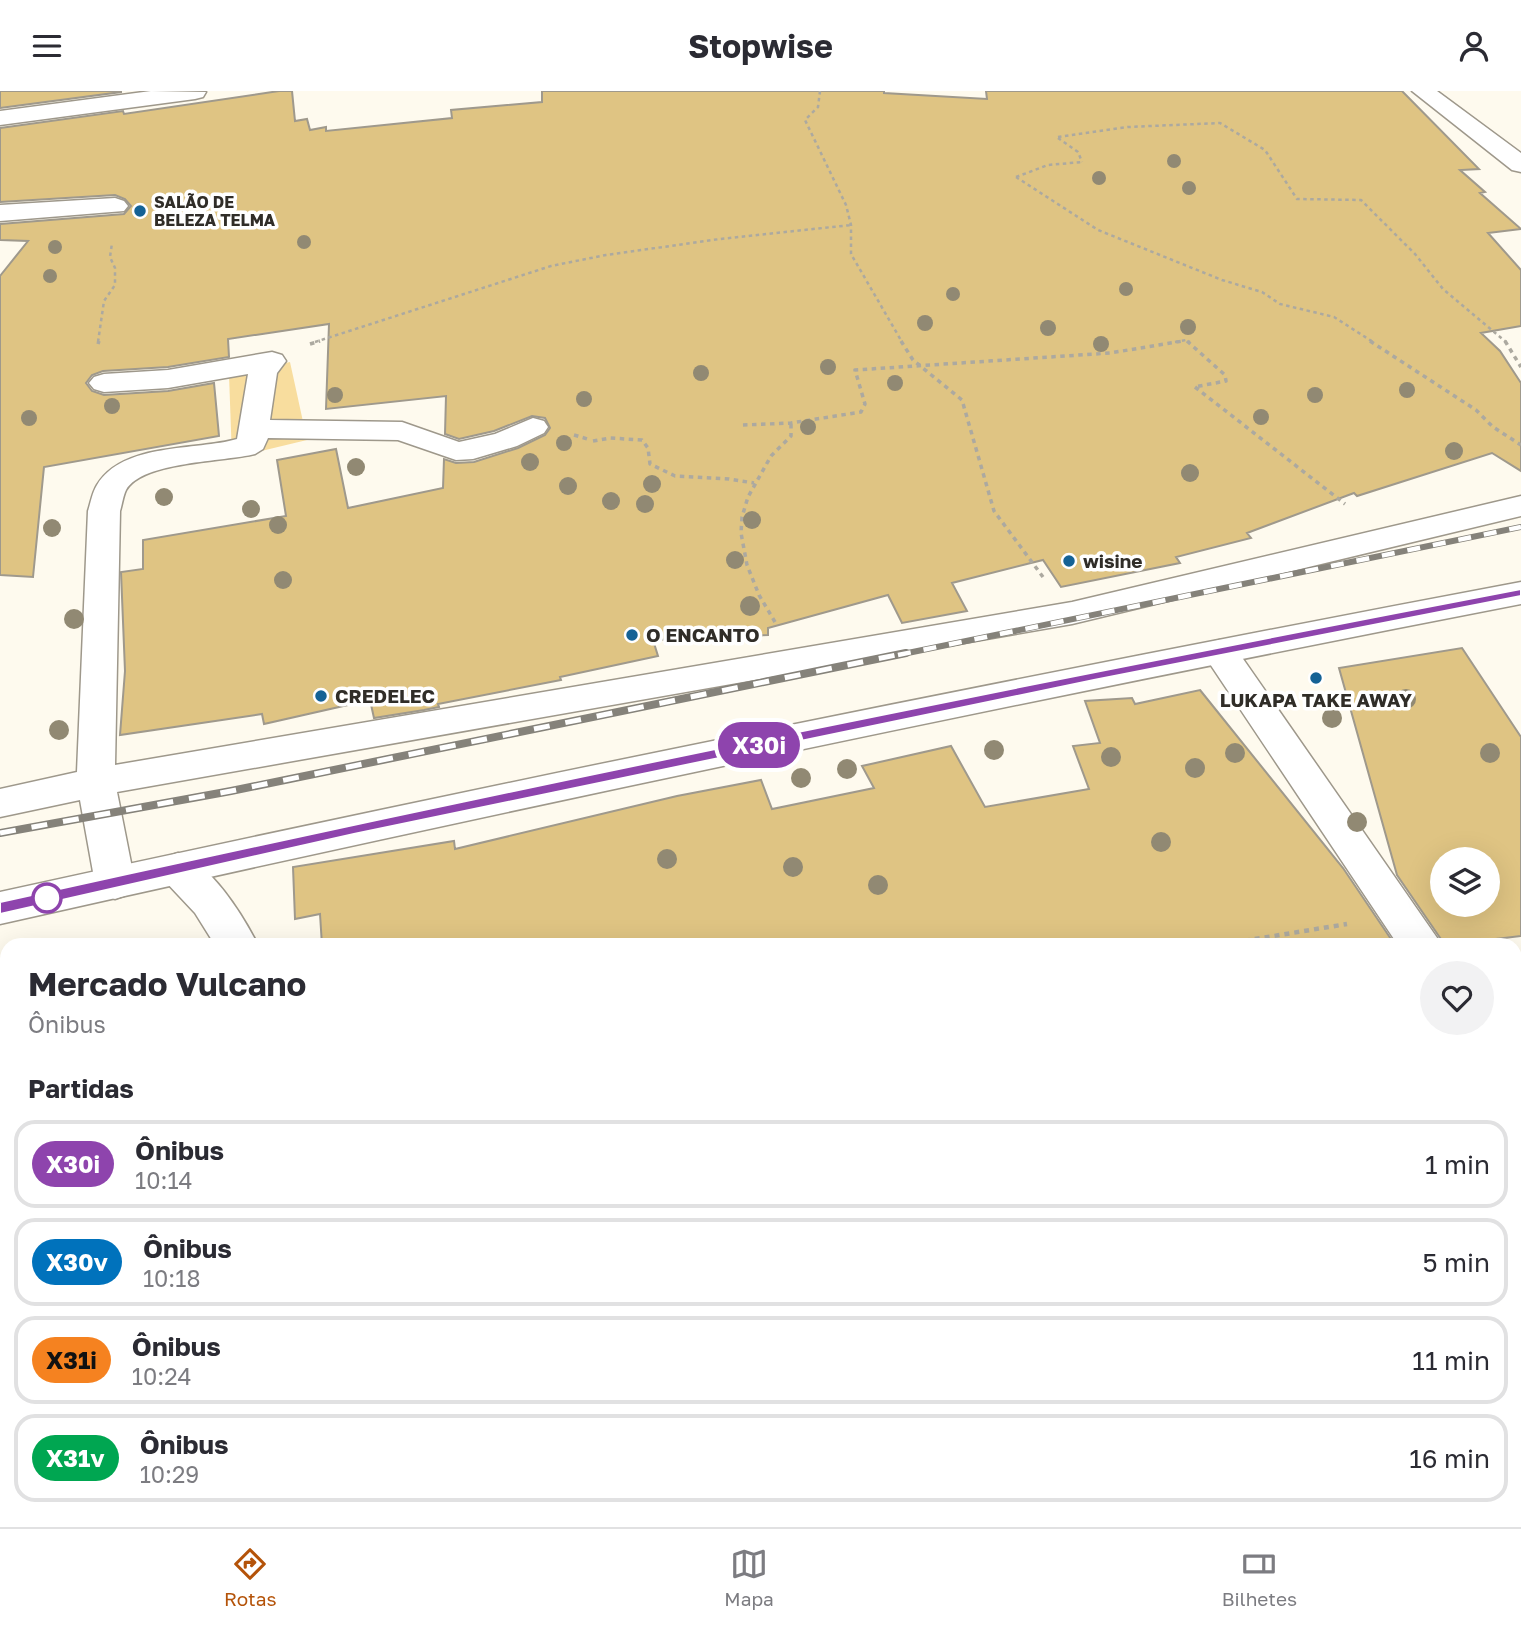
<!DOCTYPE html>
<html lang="pt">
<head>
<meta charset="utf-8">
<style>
  :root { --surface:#fff; --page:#f2f2f3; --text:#2b2b33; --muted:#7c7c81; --line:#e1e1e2; --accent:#b45309 }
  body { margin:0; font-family:"Golos Text",sans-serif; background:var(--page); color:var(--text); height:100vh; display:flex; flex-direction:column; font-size:26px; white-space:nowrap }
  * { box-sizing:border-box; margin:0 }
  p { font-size:23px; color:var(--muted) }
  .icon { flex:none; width:38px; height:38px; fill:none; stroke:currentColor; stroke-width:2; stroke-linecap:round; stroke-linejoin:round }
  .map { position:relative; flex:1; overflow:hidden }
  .sheet { position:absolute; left:0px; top:847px; width:1522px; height:590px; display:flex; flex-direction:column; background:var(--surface); border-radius:21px 21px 0 0; box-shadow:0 7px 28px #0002 }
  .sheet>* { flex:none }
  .badge { padding:0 14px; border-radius:23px; font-size:24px; line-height:46px }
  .controls { position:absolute; left:1430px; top:756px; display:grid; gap:14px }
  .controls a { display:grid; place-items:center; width:70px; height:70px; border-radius:50%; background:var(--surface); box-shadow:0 7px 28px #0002; font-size:35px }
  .map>.badge { position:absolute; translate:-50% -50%; box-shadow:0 0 0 4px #fff }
  h2 { padding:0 28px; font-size:26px; line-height:63px }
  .round { display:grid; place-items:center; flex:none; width:74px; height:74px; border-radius:37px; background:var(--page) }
  .head { display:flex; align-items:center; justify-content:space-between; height:119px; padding:0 28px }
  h1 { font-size:33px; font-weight:700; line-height:52px }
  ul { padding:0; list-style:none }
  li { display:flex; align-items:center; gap:21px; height:88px; margin:0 14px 10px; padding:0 14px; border:4px solid var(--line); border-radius:21px }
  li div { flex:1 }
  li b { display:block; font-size:26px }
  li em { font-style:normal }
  li .badge { min-width:77px; font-weight:700; text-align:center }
  header { display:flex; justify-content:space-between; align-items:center; height:91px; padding:0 28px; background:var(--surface); font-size:32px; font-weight:700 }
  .dock { display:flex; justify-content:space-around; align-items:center; height:98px; border-top:2px solid var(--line); background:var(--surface); font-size:19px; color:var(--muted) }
  .dock a { display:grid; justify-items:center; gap:4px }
  .dock .active { color:var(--accent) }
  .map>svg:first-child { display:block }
</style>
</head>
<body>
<header><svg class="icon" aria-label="menu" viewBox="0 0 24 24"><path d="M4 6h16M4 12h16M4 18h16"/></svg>Stopwise<svg class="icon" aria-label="person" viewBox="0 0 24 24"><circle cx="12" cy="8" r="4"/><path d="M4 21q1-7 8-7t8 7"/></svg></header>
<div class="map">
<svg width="1521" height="1436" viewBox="0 0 1521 1436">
  <rect width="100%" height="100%" fill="#fefaee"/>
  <!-- green -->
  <path fill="#f8dd9e" d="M290 271 307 349 232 367 229 284Z"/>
  <!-- building -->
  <path fill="#dfc483" stroke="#9f998c" stroke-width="2" fill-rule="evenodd" d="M0 0H121V1L0 17Z
    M279 0H292L295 30 307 28 310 39 326 36V40L452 27 451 19 542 11V0H884V2L987 8 986 0H1402L1479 78 1460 79 1485 101 1480 102 1521 138 1488 142 1521 179V235L1481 242 1500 260 1521 292V380L1492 362 1357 405 1354 402 1247 442 1251 447 1176 466 1180 472 1061 496 1043 469 952 492 967 520 902 532 888 504 768 537V544L653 549 658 565 560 586 561 589 438 613 439 616 424 619 374 627 370 609 264 633 262 623 120 644 125 580 121 481 143 478V449L286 425 277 369 336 358 348 417 443 397 444 368 456 372 474 371 518 357 545 344 550 337 545 327 532 325 494 340 459 348 445 343 446 305 326 318 329 233 228 248 229 266 168 276 103 280 92 284 86 292 92 300 104 304 168 300 214 292 219 345 44 376 33 486 0 484V185L28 150 0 149V133L124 123 131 115 125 108 115 104 0 111V37L123 20 124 23Z
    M1462 557 1521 646V845L1445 854 1397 784 1339 577ZM1442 768H1488V814H1442Z
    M1200 599 1343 777 1395 854H322L320 823 295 828 293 776 454 750 455 758 677 705 761 689 772 718 874 697 862 675 951 655 985 716 1089 698 1073 655 1100 652 1085 610 1132 607 1135 613Z"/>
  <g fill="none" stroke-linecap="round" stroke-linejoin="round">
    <defs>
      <path id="street" d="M151 0 206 1 203 6 195 8 0 34V20Z
        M1412 0H1437L1521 62V81L1512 79Z
        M115 107 124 110 128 115 124 120 0 130V114Z
        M272 261 282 264 286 270 277 282 270 329 402 331 459 351 495 343 533 327 544 330 548 336 544 342 517 355 473 368 456 369 398 349 268 347 263 358 255 363C224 371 143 370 126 399 123 405 122 414 120 420L115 674 1072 511 1521 405V425L1072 533 117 701 135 792 129 803 115 808 101 803 95 792 80 709 0 726V698L77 681 88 420C91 411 92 402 97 394 123 351 196 360 237 348L248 283 168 297 104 301 94 298 89 292 94 286 104 283 168 279Z
        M1220 549 1232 552 1442 854H1398L1202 561 1208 552Z
        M178 762C211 773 242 823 258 854H215L195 822 164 789 158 778 164 767Z
        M1516 974 1521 976V1020L1516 1018Z"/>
      <path id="secondary" d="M1521 491V513C1012 612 505 719 0 833V801C505 690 1013 587 1521 491Z"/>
    </defs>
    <!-- street casing -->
    <use href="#street" stroke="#9e988b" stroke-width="3"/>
    <!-- secondary casing -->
    <use href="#secondary" stroke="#9e988b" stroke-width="3"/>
    <!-- path-far3 -->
    <path stroke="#aca9a0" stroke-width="2.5" stroke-dasharray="3.5 3.5" stroke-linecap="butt" d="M820 0 818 16 805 29 846 114 851 134V163L902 251
      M1058 46 1128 36 1220 32 1265 59 1297 108 1361 109 1415 163 1443 198 1506 251
      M1058 47 1078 61 1082 71
      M1016 86 1098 139 1222 189 1262 201 1280 213 1334 226 1373 251
      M1016 86 1048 74 1082 71
      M98 251 104 210 115 194V177L110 166 112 152
      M315 251 551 175 606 164 720 148 851 134
      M1175 251 1186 249 1190 251"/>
    <!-- path-far2 -->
    <path stroke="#aca9a0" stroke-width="3.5" stroke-dasharray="4.5 4.5" stroke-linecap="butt" d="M901 250 913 269 962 309 994 420 1043 486
      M1187 250 1225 284 1226 290 1194 296
      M1370 250 1476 319 1493 336 1521 354
      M1505 250 1521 276
      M98 253 99 250
      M310 253 320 250
      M1195 296 1345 413
      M743 334 791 332 861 321 865 313 855 279 1110 262 1183 250
      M574 344 591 349
      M593 350 610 347 642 349 648 357 650 373 675 385 729 388 754 392
      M775 531 759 504 747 474 741 442 742 426 748 406 771 365 791 345V332"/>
    <!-- path-far1 -->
    <path stroke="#aca9a0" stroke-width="4.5" stroke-dasharray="5 5" stroke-linecap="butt" d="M1236 854 1243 850 1347 833"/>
    <!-- path -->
    <path stroke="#aca9a0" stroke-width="5" stroke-dasharray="7 7" stroke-linecap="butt" d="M479 1430 489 1436"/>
    <!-- street -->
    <use href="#street" fill="#fff" fill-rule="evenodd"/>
    <!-- secondary -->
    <use href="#secondary" fill="#fff" fill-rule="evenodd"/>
    <defs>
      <path id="rail-far1" d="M898 564 1521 436"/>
      <path id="rail" d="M0 742 231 700 906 562"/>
    </defs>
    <!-- rail-far1 casing -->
    <use href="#rail-far1" stroke="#85827a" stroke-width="6"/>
    <!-- rail casing -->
    <use href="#rail" stroke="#85827a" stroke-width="8"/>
    <!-- rail-far1 -->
    <use href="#rail-far1" stroke="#fff" stroke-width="4.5" stroke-dasharray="13" stroke-linecap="butt"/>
    <!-- rail -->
    <use href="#rail" stroke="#fff" stroke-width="5" stroke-dasharray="16" stroke-linecap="butt"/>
  </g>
  <!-- trees -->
  <g fill="#918973">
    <circle cx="1174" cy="70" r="7"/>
    <circle cx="1099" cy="87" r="7"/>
    <circle cx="1189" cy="97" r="7"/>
    <circle cx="304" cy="151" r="7"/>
    <circle cx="55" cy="156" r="7"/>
    <circle cx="50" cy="185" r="7"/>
    <circle cx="1126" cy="198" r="7"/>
    <circle cx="953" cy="203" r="7"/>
    <circle cx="925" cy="232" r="8"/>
    <circle cx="1188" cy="236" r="8"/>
    <circle cx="1048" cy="237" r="8"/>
    <circle cx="1101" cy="253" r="8"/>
    <circle cx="828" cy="276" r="8"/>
    <circle cx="701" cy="282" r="8"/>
    <circle cx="895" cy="292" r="8"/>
    <circle cx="1407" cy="299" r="8"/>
    <circle cx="335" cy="304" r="8"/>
    <circle cx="1315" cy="304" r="8"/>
    <circle cx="584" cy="308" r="8"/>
    <circle cx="112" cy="315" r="8"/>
    <circle cx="1261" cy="326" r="8"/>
    <circle cx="29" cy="327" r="8"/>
    <circle cx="808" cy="336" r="8"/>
    <circle cx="564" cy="352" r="8"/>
    <circle cx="1454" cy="360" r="9"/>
    <circle cx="530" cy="371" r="9"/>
    <circle cx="356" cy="376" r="9"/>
    <circle cx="1190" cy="382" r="9"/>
    <circle cx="652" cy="393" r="9"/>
    <circle cx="568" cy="395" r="9"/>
    <circle cx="164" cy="406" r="9"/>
    <circle cx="611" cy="410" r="9"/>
    <circle cx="645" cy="413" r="9"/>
    <circle cx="251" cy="418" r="9"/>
    <circle cx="752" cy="429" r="9"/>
    <circle cx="278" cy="434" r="9"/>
    <circle cx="52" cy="437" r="9"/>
    <circle cx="735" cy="469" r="9"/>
    <circle cx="283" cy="489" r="9"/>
    <circle cx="750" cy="515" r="10"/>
    <circle cx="74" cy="528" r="10"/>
    <circle cx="1406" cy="608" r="10"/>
    <circle cx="1332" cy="627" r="10"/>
    <circle cx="59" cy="639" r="10"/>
    <circle cx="994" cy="659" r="10"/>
    <circle cx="1235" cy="662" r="10"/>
    <circle cx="1490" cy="662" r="10"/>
    <circle cx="1111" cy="666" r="10"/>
    <circle cx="1195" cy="677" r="10"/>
    <circle cx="847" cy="678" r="10"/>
    <circle cx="801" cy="687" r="10"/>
    <circle cx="1357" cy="731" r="10"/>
    <circle cx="1161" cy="751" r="10"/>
    <circle cx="667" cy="768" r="10"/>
    <circle cx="793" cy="776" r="10"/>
    <circle cx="878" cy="794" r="10"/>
  </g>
  <!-- line -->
  <path fill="#8e44ad" stroke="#fff" stroke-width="2" d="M1521 498V505L1094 589 354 743 0 823V811C505 699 1013 595 1521 498Z"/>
  <!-- markers -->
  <g fill="#156295" stroke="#fff" stroke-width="2.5">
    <circle cx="140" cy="120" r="7"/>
    <circle cx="1069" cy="470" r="7"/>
    <circle cx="632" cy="544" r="7"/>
    <circle cx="1316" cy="587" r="7"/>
    <circle cx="321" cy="605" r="7"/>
  </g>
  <circle fill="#fff" stroke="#8e44ad" stroke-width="3.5" cx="47" cy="807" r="14"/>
  <g text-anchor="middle" stroke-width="7" stroke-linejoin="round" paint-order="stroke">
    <!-- far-poi labels -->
    <g font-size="16" font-weight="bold" fill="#302d28" stroke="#fff" text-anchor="start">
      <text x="154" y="117">SALÃO DE<tspan x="154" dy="18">BELEZA TELMA</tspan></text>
    </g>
    <!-- poi labels -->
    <g font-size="19" font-weight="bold" fill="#302d28" stroke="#fff" text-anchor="start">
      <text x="1083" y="477">wisine</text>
      <text x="646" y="551">O ENCANTO</text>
      <text x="335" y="612">CREDELEC</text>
      <text x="1316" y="616" text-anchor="middle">LUKAPA TAKE AWAY</text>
    </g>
  </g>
</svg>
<div class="controls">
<a><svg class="icon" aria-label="layers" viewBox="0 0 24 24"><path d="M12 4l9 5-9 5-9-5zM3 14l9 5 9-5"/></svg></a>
</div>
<b class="badge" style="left:759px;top:654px;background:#8e44ad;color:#fff">X30i</b>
<section class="sheet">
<div class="head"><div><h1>Mercado Vulcano</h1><p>Ônibus</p></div><a class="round"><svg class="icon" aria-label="heart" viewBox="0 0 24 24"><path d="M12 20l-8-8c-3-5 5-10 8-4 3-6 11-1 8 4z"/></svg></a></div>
<h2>Partidas</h2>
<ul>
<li><span class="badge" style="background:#8e44ad;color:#fff">X30i</span><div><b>Ônibus</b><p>10:14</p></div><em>1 min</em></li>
<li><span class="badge" style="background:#0072bc;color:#fff">X30v</span><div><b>Ônibus</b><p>10:18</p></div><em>5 min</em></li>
<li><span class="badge" style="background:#f58220;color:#111">X31i</span><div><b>Ônibus</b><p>10:24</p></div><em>11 min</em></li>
<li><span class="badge" style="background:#00a651;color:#fff">X31v</span><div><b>Ônibus</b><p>10:29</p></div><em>16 min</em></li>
</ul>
</section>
</div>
<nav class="dock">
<a class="active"><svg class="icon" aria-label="directions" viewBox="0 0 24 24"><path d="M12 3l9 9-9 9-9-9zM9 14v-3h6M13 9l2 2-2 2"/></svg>Rotas</a>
<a><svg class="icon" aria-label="map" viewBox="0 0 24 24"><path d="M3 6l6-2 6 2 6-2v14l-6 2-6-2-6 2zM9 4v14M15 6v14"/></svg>Mapa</a>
<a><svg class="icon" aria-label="tickets" viewBox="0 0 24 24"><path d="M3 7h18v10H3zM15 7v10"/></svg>Bilhetes</a>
</nav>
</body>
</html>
